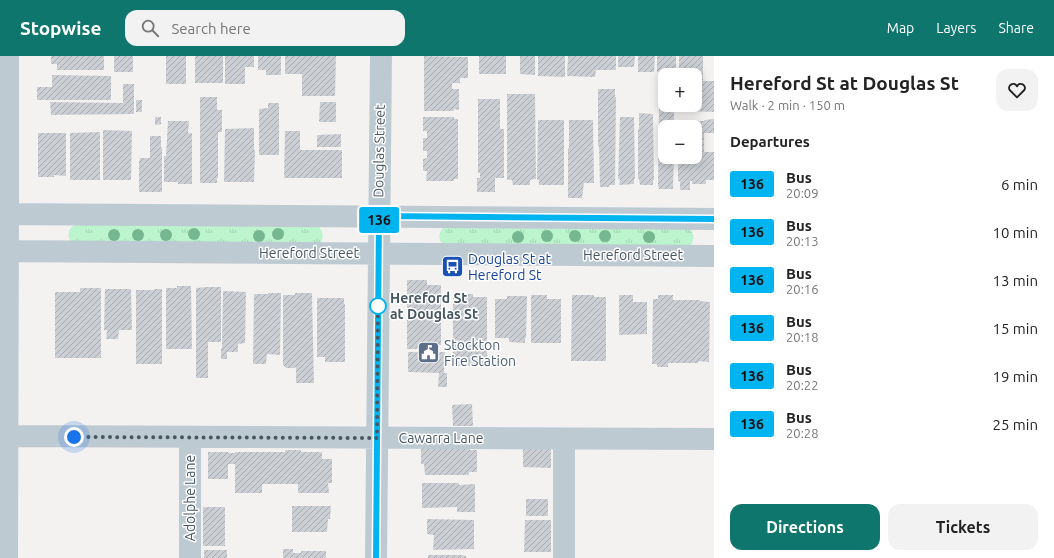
<!DOCTYPE html>
<html lang="en">
<head>
<meta charset="utf-8">
<style>
  :root { --surface:#fff; --page:#f2f2f2; --text:#222; --muted:#767676; --accent:#0f766e }
  body { margin:0; font-family:Ubuntu,sans-serif; background:var(--page); color:var(--text); height:100vh; display:flex; flex-direction:column; font-size:15px; white-space:nowrap }
  * { box-sizing:border-box; margin:0 }
  p { font-size:13px; color:var(--muted) }
  .icon { flex:none; width:22px; height:22px; fill:none; stroke:currentColor; stroke-width:2; stroke-linecap:round; stroke-linejoin:round }
  .map { position:relative; flex:1; overflow:hidden }
  .drawer { display:flex; flex-direction:column; background:var(--surface); width:340px }
  .drawer>* { flex:none }
  .badge { padding:0 8px; border-radius:3px; font-size:14px; line-height:26px }
  .controls { position:absolute; left:658px; top:12px; display:grid; gap:8px }
  .controls a { display:grid; place-items:center; width:44px; height:44px; border-radius:8px; background:var(--surface); box-shadow:0 2px 10px #0003; font-size:20px }
  .you { position:absolute; width:20px; height:20px; margin:-10px; border:3px solid #fff; border-radius:50%; background:#1a73e8; box-shadow:0 0 0 6px #1a73e833 }
  .map>.badge { position:absolute; translate:-50% -50%; box-shadow:0 0 0 2px #fff }
  h2 { padding:0 16px; font-size:15px; line-height:36px }
  .round { display:grid; place-items:center; flex:none; width:42px; height:42px; border-radius:12px; background:var(--page) }
  .summary { display:flex; align-items:center; justify-content:space-between; height:68px; padding:0 16px }
  h1 { font-size:19px; font-weight:700; line-height:30px }
  .cta { display:flex; gap:8px; margin-top:auto; padding:8px 16px }
  .cta a { flex:1; height:46px; border-radius:12px; background:var(--accent); color:#fff; font-size:16px; font-weight:700; line-height:46px; text-align:center }
  .cta a+a { background:var(--page); color:var(--text) }
  ul { padding:0; list-style:none }
  li { display:flex; align-items:center; gap:12px; height:48px; padding:0 16px }
  li div { flex:1 }
  li b { display:block; font-size:15px }
  li em { font-style:normal }
  li .badge { min-width:44px; font-weight:700; text-align:center }
  header { display:flex; align-items:center; gap:24px; box-sizing:border-box; height:56px; padding:0 20px; background:var(--accent); color:#fff }
  header strong { font-size:19px }
  nav { display:flex; gap:22px; margin-inline-start:auto; font-size:14px }
  .search { width:280px; height:36px; background:var(--page); display:flex; align-items:center; gap:10px; box-sizing:border-box; padding:0 14px; border-radius:12px; color:var(--muted); font-size:15px }
  main { display:flex; flex:1; min-height:0 }
  .map>svg:first-child { display:block }
</style>
</head>
<body>
<header>
<strong>Stopwise</strong>
<div class="search"><svg class="icon" aria-label="search" viewBox="0 0 24 24"><circle cx="10" cy="10" r="6"/><path d="M15 15l6 6"/></svg>Search here</div>
<nav><a>Map</a><a>Layers</a><a>Share</a></nav>
</header>
<main>
<div class="map">
<svg width="714" height="502" viewBox="0 0 714 502">
  <defs>
    <pattern id="grass-tufts" width="24" height="20" patternUnits="userSpaceOnUse"><rect width="24" height="20" fill="#bcf4cd"/><path d="M3 7l-1-3M5 7V3M7 7l1-3M15 17l-1-3M17 17v-4M19 17l1-3" fill="none" stroke="#a3d3b3"/></pattern>
    <pattern id="building-hatch" width="6" height="6" patternUnits="userSpaceOnUse"><rect width="6" height="6" fill="#cbcfd4"/><path d="M-1 1l2-2M0 6l6-6M5 7l2-2" fill="none" stroke="#a7abaf"/></pattern>
  </defs>
  <rect width="100%" height="100%" fill="#f4f1f1"/>
  <!-- grass -->
  <path fill="url(#grass-tufts)" d="M76 168 319 171C324 177 324 183 319 188L72 187C66 180 68 172 76 168Z
    M443 172 690 173C695 179 695 185 689 191L443 189C438 183 438 178 443 172Z"/>
  <!-- building -->
  <path fill="url(#building-hatch)" d="M51 0H104V14H57V8H51Z
    M114 0H133V16H114Z
    M166 0H186V28H166Z
    M195 0H223V27H195Z
    M225 0H254V11H245V28H225Z
    M258 0H281V19H266V14H258Z
    M285 0H336L335 40H302V18H285Z
    M424 0 468 1V22H460V27H452V33H459V54L454 53V55H424Z
    M479 0H506V18H479Z
    M520 0H535V19L520 18Z
    M538 0H565V21L538 20Z
    M568 0H616V14H596L595 21 567 20Z
    M618 0H635L634 11H618Z
    M638 0H655L654 16H638Z
    M657 0H676V16H657Z
    M679 0H703V25H714V56L686 55V49H695V19H679Z
    M52 19 111 20V44H37V31H52Z
    M123 28H134V58L51 59 50 46 123 47Z
    M598 33H615V41H616L615 129H609V131H600L599 90H598Z
    M507 38H535L536 123 530 124V129H513L512 124H507Z
    M200 41H217V54H222V76H218V122H217V127H200Z
    M478 43H500V73H504V122H495V136H477V122H480V117H478Z
    M136 44H142V56H136Z
    M320 46H336V66H319Z
    M268 47H279V99H259V53L268 52Z
    M659 51H674V71H665V101H674L673 133H659L658 129Z
    M639 57 653 58 654 124H653V129H640L639 123H638V73H639Z
    M155 61H161V68L155 69Z
    M423 61H454V63H458V123H454V125H426L427 115H423V103L427 102V95H423V82H427V75H423Z
    M620 61H634L635 123H634V128L619 129 620 123H618Z
    M714 63V77H704V96H714V124H706V128H692V125H690V134H680V126L678 125V101H695V71H678V65H704V64Z
    M538 64H564V129H539V124H537Z
    M569 64H593L594 127H584L582 142H568V92H569Z
    M168 65H189L188 77H192V128H178V126H164V100H166Z
    M254 72V94H255L254 126H224L225 73Z
    M103 74 132 75 131 124H103Z
    M285 75H300V94H342V122H284Z
    M100 76V124H70V77Z
    M38 77H66V120L54 119V121H38Z
    M341 78V91H317V79Z
    M150 80H161V92H162V136H139V106L140 102H150Z
    M407 224H427V229H441V289H439L438 296H445L444 317H447V331H438L439 317 408 316V296H422V293H407Z
    M177 230H191L192 293H166V232H177Z
    M207 231H221V286H208V322H196V232Z
    M80 232H101V302H55V236H80Z
    M105 233H131L132 274H119L118 283H106L107 274H104Z
    M154 233H162V308H136V234H154Z
    M223 235 246 236 245 287 238 288V296H227V303H221V292H222Z
    M268 237H281L280 299 267 298 266 308H253L254 238H268Z
    M295 237H312L314 327H296V311L294 312H286L283 309V239H295Z
    M453 238H473V241H487V310H453Z
    M531 239H547V243H561V287H531Z
    M572 239H594V241H606V305H571Z
    M619 239H633V246H647V278L619 279Z
    M658 239H673V244H700V245L710 246 709 306 699 305 698 307H668V311H657V308H652L653 243H658Z
    M507 240H527L526 282H525V287L509 286V282H495V243H507Z
    M317 242H344V248H345V306H325V301H317Z
    M472 348 473 370H453L452 349Z
    M421 392H470V394H477V416H469V419H425L424 408H421Z
    M523 393H551V412L523 411Z
    M285 394H301V396H322V403H332V427H328L329 437H298V428H262V437H235V408H228V423H208V396H228L229 397H235V396H285Z
    M422 427H459V429L475 428V456H457V451L422 452Z
    M526 443H548V460H526Z
    M292 450H331L330 463H328L327 476H292Z
    M203 451H225V490H203Z
    M427 463 474 464V493L433 494 434 479 427 478Z
    M525 464H551V496H524Z
    M283 493H293V497H301V495H326V502H283Z
    M204 494H227V502H204Z
    M428 499H460L466 500V502H428Z"/>
  <g fill="none" stroke-linecap="round" stroke-linejoin="round">
    <!-- minor -->
    <path stroke="#bdcad2" stroke-width="22" d="M0 158 714 163
      M0 195 714 200
      M0 380 714 383
      M7 502 8 143V0
      M190 502V381
      M376 502 381 0
      M564 502V383"/>
  </g>
  <!-- trees -->
  <g fill="#76b690">
    <circle cx="194" cy="178" r="6"/>
    <circle cx="278" cy="178" r="6"/>
    <circle cx="114" cy="179" r="6"/>
    <circle cx="138" cy="179" r="6"/>
    <circle cx="166" cy="179" r="6"/>
    <circle cx="259" cy="180" r="6"/>
    <circle cx="547" cy="180" r="6"/>
    <circle cx="575" cy="180" r="6"/>
    <circle cx="605" cy="180" r="6"/>
    <circle cx="518" cy="181" r="6"/>
    <circle cx="649" cy="181" r="6"/>
  </g>
  <g fill="none" stroke-linecap="round" stroke-linejoin="round">
    <defs>
      <path id="line" d="M376 502 379 160 714 163"/>
    </defs>
    <!-- line casing -->
    <use href="#line" stroke="#fff" stroke-width="9"/>
    <!-- line -->
    <use href="#line" stroke="#00b5ef" stroke-width="6"/>
    <!-- walk -->
    <path stroke="#475761" stroke-width="4" stroke-dasharray="0 7.2" d="M74 381 377 382 378 246V250"/>
  </g>
  <!-- icons -->
  <defs>
    <symbol id="bus-square" viewBox="-11 -11 22 22"><rect x="-9" y="-9" width="18" height="18" rx="4" fill="#1a4fb4" stroke="#fff"/><path d="M-5-6H5V4H4V6H2V4H-2V6H-4V4H-5ZM-3.5-4V0h7V-4ZM-3.5 1.2v1.5H-2V1.2ZM2 1.2v1.5H3.5V1.2Z" fill="#fff"/></symbol>
    <symbol id="civic-square" viewBox="-11 -11 22 22"><rect x="-9" y="-9" width="18" height="18" rx="4" fill="#5c6f8a" stroke="#fff"/><path d="M-.6-6.5H3V-4.5H.6V-3L4-1V1h2V6H-6V1h2V-1L-.6-3ZM-1.2 2.5V6h2.4V2.5Z" fill="#fff"/></symbol>
  </defs>
  <g fill-rule="evenodd">
    <use href="#bus-square" x="440" y="198" width="25" height="25"/>
    <use href="#civic-square" x="416" y="284" width="25" height="25"/>
  </g>
  <!-- markers -->
  <circle fill="#fff" stroke="#00b5ef" stroke-width="2" cx="378" cy="250" r="8"/>
  <g text-anchor="middle" stroke-width="3" stroke-linejoin="round" paint-order="stroke">
    <!-- street labels -->
    <g font-size="14" fill="#475761" stroke="#fff">
      <text transform="translate(379 95) rotate(-89)" y="5">Douglas Street</text>
      <text x="309" y="202">Hereford Street</text>
      <text x="633" y="204">Hereford Street</text>
      <text x="441" y="387">Cawarra Lane</text>
      <text transform="translate(190 442) rotate(-90)" y="5">Adolphe Lane</text>
    </g>
    <!-- transit labels -->
    <g font-size="14" fill="#164399" stroke="#fff" text-anchor="start">
      <text x="468" y="208">Douglas St at<tspan x="468" dy="16">Hereford St</tspan></text>
    </g>
    <!-- stop labels -->
    <g font-size="14" font-weight="bold" fill="#475761" stroke="#fff" text-anchor="start">
      <text x="390" y="247">Hereford St<tspan x="390" dy="16">at Douglas St</tspan></text>
    </g>
    <!-- service labels -->
    <g font-size="14" fill="#4e5e75" stroke="#fff" text-anchor="start">
      <text x="444" y="294">Stockton<tspan x="444" dy="16">Fire Station</tspan></text>
    </g>
  </g>
</svg>
<div class="controls">
<a>+</a>
<a>−</a>
</div>
<div class="you" style="left:74px;top:381px"></div>
<b class="badge" style="left:379px;top:164px;background:#00b5ef;color:#111">136</b>
</div>
<section class="drawer">
<div class="summary"><div><h1>Hereford St at Douglas St</h1><p>Walk · 2 min · 150 m</p></div><a class="round"><svg class="icon" aria-label="heart" viewBox="0 0 24 24"><path d="M12 20l-8-8c-3-5 5-10 8-4 3-6 11-1 8 4z"/></svg></a></div>
<h2>Departures</h2>
<ul>
<li><span class="badge" style="background:#00b5ef;color:#111">136</span><div><b>Bus</b><p>20:09</p></div><em>6 min</em></li>
<li><span class="badge" style="background:#00b5ef;color:#111">136</span><div><b>Bus</b><p>20:13</p></div><em>10 min</em></li>
<li><span class="badge" style="background:#00b5ef;color:#111">136</span><div><b>Bus</b><p>20:16</p></div><em>13 min</em></li>
<li><span class="badge" style="background:#00b5ef;color:#111">136</span><div><b>Bus</b><p>20:18</p></div><em>15 min</em></li>
<li><span class="badge" style="background:#00b5ef;color:#111">136</span><div><b>Bus</b><p>20:22</p></div><em>19 min</em></li>
<li><span class="badge" style="background:#00b5ef;color:#111">136</span><div><b>Bus</b><p>20:28</p></div><em>25 min</em></li>
</ul>
<div class="cta"><a>Directions</a><a>Tickets</a></div>
</section>
</main>
</body>
</html>
